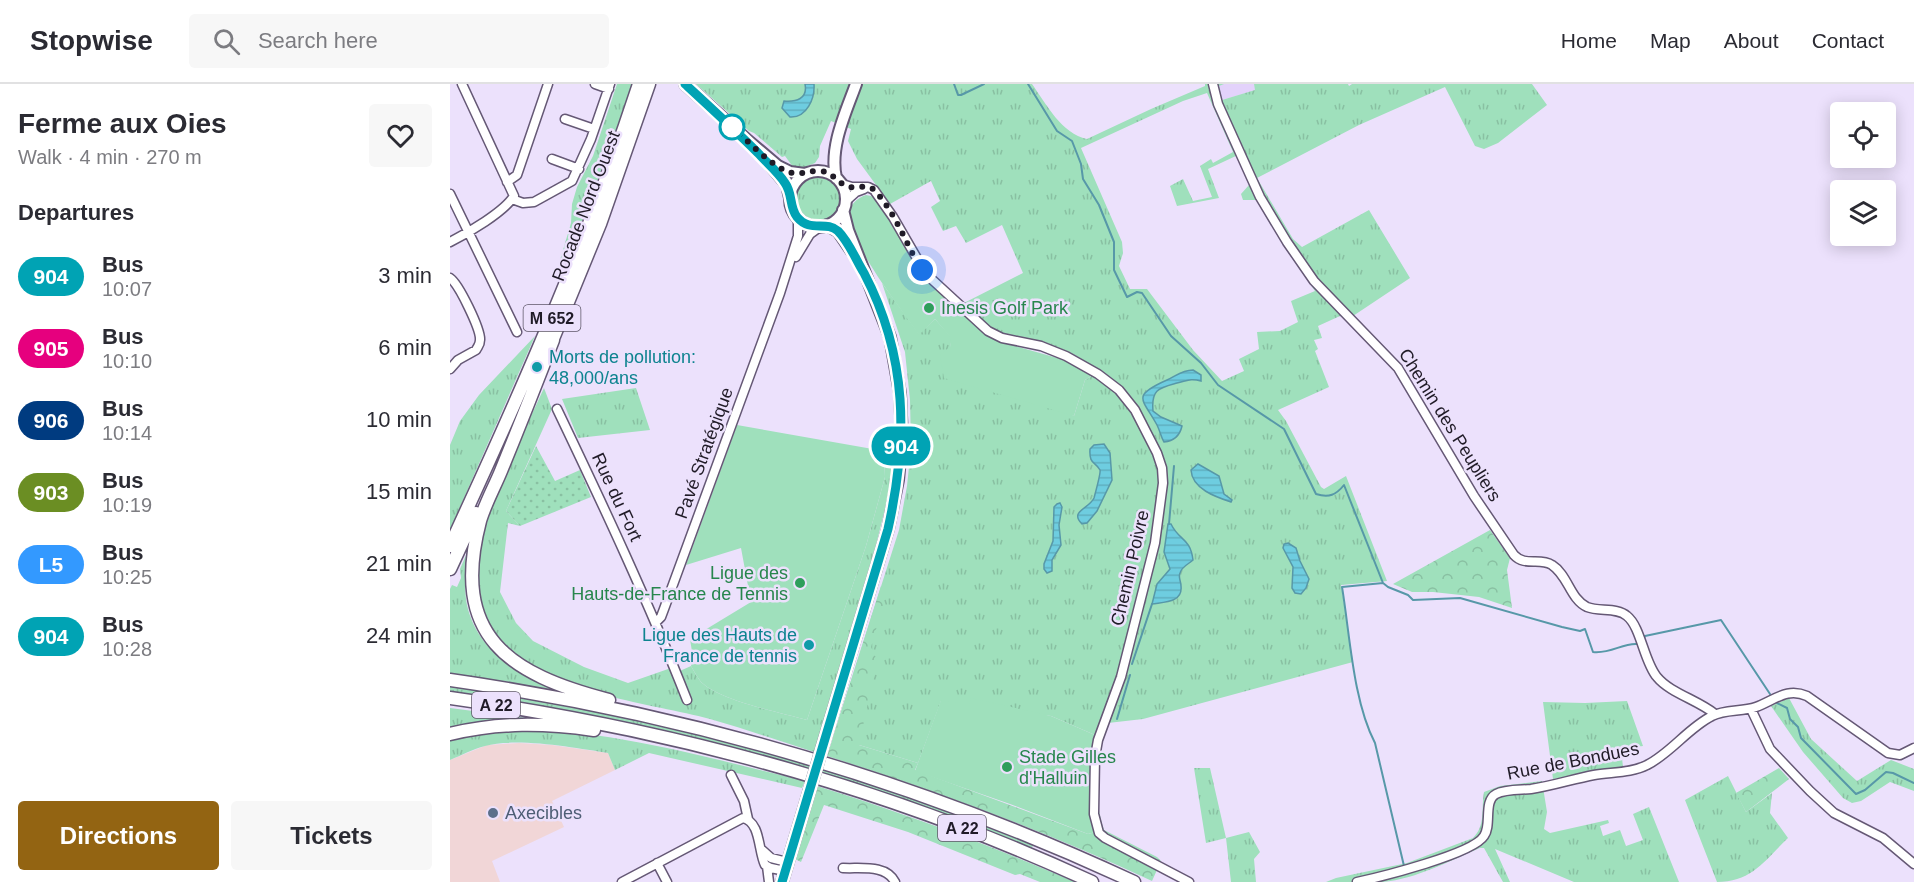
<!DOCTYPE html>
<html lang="en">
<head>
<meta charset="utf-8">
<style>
  :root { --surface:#fff; --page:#f7f7f7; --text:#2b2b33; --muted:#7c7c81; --line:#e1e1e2; --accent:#936412 }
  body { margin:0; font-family:Arial,sans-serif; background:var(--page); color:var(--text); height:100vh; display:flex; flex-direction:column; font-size:22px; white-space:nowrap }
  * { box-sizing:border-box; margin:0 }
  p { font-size:20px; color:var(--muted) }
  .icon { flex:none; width:33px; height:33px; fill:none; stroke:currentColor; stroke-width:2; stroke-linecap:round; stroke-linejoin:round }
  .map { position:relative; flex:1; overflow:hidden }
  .side { display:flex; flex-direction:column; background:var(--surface); width:450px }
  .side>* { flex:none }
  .badge { padding:0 12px; border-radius:20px; font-size:21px; line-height:39px }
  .controls { position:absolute; left:1380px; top:18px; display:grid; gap:12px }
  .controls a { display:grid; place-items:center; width:66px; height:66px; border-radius:6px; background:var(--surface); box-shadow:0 3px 15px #0003; font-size:30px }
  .you { position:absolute; width:30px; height:30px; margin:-15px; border:4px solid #fff; border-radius:50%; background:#1a73e8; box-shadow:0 0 0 9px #1a73e833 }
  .map>.badge { position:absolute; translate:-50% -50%; box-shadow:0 0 0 3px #fff }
  h2 { padding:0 18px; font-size:22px; line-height:54px }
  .round { display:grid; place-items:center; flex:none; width:63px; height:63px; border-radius:6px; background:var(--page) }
  .summary { display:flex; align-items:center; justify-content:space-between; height:102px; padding:0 18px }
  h1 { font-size:28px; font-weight:700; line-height:45px }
  .cta { display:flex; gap:12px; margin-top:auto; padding:12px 18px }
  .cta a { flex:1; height:69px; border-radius:6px; background:var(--accent); color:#fff; font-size:24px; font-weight:700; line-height:69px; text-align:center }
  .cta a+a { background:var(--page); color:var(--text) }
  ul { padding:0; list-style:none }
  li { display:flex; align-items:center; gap:18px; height:72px; padding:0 18px }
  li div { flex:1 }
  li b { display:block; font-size:22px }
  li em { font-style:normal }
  li .badge { min-width:66px; font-weight:700; text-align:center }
  header { display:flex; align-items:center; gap:36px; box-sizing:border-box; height:84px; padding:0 30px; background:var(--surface); border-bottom:2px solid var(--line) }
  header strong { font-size:28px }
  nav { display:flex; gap:33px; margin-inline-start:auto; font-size:21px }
  .search { width:420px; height:54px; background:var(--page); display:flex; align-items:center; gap:15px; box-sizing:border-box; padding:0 21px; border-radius:6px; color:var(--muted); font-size:22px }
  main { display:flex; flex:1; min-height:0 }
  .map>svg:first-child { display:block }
</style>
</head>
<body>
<header>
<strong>Stopwise</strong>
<div class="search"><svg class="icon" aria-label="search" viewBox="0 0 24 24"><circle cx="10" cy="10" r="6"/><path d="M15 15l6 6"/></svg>Search here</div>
<nav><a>Home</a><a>Map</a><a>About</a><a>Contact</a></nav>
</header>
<main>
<section class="side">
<div class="summary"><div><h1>Ferme aux Oies</h1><p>Walk · 4 min · 270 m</p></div><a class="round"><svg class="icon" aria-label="heart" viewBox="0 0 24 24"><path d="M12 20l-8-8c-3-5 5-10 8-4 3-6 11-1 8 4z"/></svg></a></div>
<h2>Departures</h2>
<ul>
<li><span class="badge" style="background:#00a3b4;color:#fff">904</span><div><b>Bus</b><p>10:07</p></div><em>3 min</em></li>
<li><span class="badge" style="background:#e6007e;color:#fff">905</span><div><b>Bus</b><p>10:10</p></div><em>6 min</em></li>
<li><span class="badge" style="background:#003b80;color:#fff">906</span><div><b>Bus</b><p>10:14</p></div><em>10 min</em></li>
<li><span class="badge" style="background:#6b8e23;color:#fff">903</span><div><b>Bus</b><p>10:19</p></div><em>15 min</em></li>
<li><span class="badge" style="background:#39f;color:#fff">L5</span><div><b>Bus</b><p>10:25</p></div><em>21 min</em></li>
<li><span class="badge" style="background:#00a3b4;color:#fff">904</span><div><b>Bus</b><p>10:28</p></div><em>24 min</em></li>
</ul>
<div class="cta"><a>Directions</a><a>Tickets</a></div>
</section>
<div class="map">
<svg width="1464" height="798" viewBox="0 0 1464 798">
  <defs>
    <pattern id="grass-tufts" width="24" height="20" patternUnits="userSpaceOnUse" patternTransform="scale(1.5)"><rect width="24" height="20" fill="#9fe0bc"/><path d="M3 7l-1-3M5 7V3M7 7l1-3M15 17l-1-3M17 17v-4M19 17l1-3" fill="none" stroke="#89c0a2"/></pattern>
    <pattern id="forest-crowns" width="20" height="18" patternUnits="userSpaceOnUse" patternTransform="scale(1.5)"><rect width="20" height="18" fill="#9fe0bc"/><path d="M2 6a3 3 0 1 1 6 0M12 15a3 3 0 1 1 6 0" fill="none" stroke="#89c0a2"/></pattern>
    <pattern id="garden-dots" width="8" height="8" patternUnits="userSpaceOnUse" patternTransform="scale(1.5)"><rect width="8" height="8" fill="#9fe0bc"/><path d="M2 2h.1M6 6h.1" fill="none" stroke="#89c0a2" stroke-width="1.8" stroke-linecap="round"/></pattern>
    <pattern id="water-rules" width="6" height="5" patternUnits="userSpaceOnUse" patternTransform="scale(1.5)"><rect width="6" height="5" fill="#6ecde0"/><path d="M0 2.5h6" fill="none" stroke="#5fafc0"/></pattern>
  </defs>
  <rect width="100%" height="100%" fill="#ece1fc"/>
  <!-- commercial -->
  <path fill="#f1d6d7" d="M69 659 102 661 158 669 165 686 102 717 114 743 42 777 50 798H0V676L37 661Z"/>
  <!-- built -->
  <path fill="#e3d2fb" d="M774 0H804L806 6 772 16 769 1Z"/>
  <!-- grass -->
  <path fill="url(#grass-tufts)" fill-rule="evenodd" d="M167 0H183L123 162 108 183 121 139 122 120 127 103 143 72Z
    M246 0H582C596 20 612 50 637 55L701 25 755 2V0H774L769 2 772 16 805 6 804 0H898L899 2 902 0H1082L1097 21 1048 59 1034 65 1025 62 995 3 909 41 807 94 843 155 852 163 919 126 960 194 897 236 890 232 868 242 872 254 864 256 868 265 865 267 879 303 828 326 836 337 871 403 874 405 896 392 937 497 891 501 903 578 693 635 658 639 652 654 601 632 491 617 468 679 383 653 449 446 457 402 461 363 460 316 455 268 432 199 469 250 485 235 502 254 500 263 624 332 635 296 643 291 675 312 678 310C660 296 642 280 621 269 598 258 572 258 548 249 535 244 523 229 512 220L573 189 552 141 516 159 506 142 493 147 481 123 490 117 481 97 440 120 407 75 398 57 401 45 381 37 370 62 369 73 365 79 352 84 343 83 335 72 332 73 304 49 299 47ZM757 9 783 68 763 79 761 75 750 82 762 113 743 117 733 95 720 102 727 122 769 114 758 85 788 71 799 101 791 110 793 116H807L833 161 865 207 841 217 848 238 830 247 807 248 809 265 789 275 794 287 772 297 743 266 697 205H680L669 182 673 169 672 158 631 64 733 17Z
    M346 115a22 22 0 1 1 44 0a22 22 0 1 1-44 0Z
    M85 252 0 446V361L10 337 29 311Z
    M94 304 102 325 56 427 70 442 58 439 50 508 66 539 83 557 134 583 178 599 221 584 223 590 241 582C244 587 247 593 251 598 271 617 329 628 357 636L416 462 435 393 434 367 440 368 442 397 426 461 364 668C330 657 295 645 260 635 191 617 74 607 37 539 30 527 25 513 25 500 26 432 67 364 94 304Z
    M186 304 200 346 128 354 112 315Z
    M19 464C17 483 13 502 17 521 27 565 65 590 105 604V606L0 590V505L2 501 7 503 11 494 10 485Z
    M0 601 151 626 235 645 408 692 584 758 581 767 376 692 0 609Z
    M1339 614 1361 655 1407 697 1441 676 1464 685V707L1440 698 1411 717 1402 719 1393 714 1353 668 1321 622Z
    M1177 617 1193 662 1171 665 1173 683 1103 695 1093 618 1135 619Z
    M0 624 92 636 0 646Z
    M60 645C161 645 258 674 355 697L352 704 199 669 165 686 158 669C125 664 67 653 35 662 23 665 12 671 0 676V657L22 650Z
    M744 684H760L776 754 799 748 810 768 804 775 806 798H781L776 754 756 759Z
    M1278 692 1296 728 1322 709 1320 729 1338 754C1315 776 1302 798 1267 798L1235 716Z
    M1092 697 1097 728 1094 745 1100 749 1158 736 1159 739 1150 742 1153 752 1170 746 1176 762 1193 756 1183 730 1199 723 1229 798H1124L1045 765 1060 798H1053L1034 764H1030C999 777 966 795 933 798 914 798 895 798 876 798L886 794 957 779 1023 754C1036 741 1031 725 1034 708L1050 702Z"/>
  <!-- forest -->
  <path fill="url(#forest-crowns)" d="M1040 446 1060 474 1057 486 1062 524 1029 513 983 508H962L943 500Z
    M431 502 433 521 421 563 427 576 409 661 468 679 465 686 638 750 654 746 707 773 711 777 702 797C596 747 488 708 377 672Z
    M1329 684 1339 695 1296 728 1286 709Z
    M367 702C454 729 540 761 625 798H590L570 790 565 791 458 748 374 721 351 778 345 775Z"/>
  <!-- garden -->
  <path fill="url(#garden-dots)" d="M86 362 105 397 130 386 141 413 70 442 56 427Z"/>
  <!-- pitch -->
  <path fill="#9fe0bc" d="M416 111 421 112 426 115 445 143 473 194 539 252 551 258 618 277 643 291 635 296 624 332 494 294 490 271 500 263 501 254 485 235 469 251C452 226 399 159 399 131 399 121 407 114 416 111Z
    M287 341 434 367 435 393 416 462 357 636C329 628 271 617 251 598 247 593 244 587 241 582L243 574 240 555 301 518 291 464 236 481Z
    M521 614 601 632 652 654C645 684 644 716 654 746L638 750 560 720 465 687 491 616 519 620Z"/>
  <!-- water -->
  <path fill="url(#water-rules)" stroke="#5798a8" stroke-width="1.5" d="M355 0H364C365 14 357 34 340 33L332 24 334 17C346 18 358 15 355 0Z
    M743 286 751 291V297C740 294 737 297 727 299 709 304 701 305 703 327L711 333 732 342C730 351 724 357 714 358 711 353 710 347 707 341 692 314 681 312 717 296 726 292 732 286 743 286Z
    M654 360 660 369 662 396 647 427 637 439 632 440C619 427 639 425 644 414 645 410 651 389 650 386 645 377 639 381 640 365L644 361Z
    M748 380 769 392 774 410 782 416 781 418C766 413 742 405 741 386Z
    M610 419 612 423 609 441 611 461 602 476V487L597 489 594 485V480L603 457 604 423 607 420Z
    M718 440H721C729 457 740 453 743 476 739 480 732 482 730 489 728 494 731 497 731 502 733 519 713 518 702 520L707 500 720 485 714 468Z
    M838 459 846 464 850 477 859 495 856 504 851 510 845 509 842 504 843 483 833 464 834 460Z"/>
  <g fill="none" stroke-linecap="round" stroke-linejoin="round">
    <!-- stream -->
    <path stroke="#5798a8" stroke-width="2" d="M504 0 508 11H511L534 0
      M578 0 607 47 622 57 631 80 633 95 649 121 664 158V186L677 213 687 208 692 209 721 252 751 279 768 301 834 345 866 410C879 414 886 411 894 401L933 499 938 503 958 511 963 516 1010 514 1112 543 1130 547 1135 545 1143 568C1161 570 1172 559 1187 560
      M719 440 724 382
      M933 499 892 503C900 551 903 617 925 659L954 782
      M1193 556 1195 552 1271 536 1320 610
      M682 580 702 520
      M1327 619 1337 624 1340 635 1348 643 1351 654 1406 710 1415 706 1436 688 1443 689 1464 699
      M667 635 680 591"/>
    <defs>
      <path id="minor" d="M145 0 159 5
        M763 0 768 20 800 91 810 113 837 158 864 197 948 284 1024 412 1064 471C1075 483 1090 473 1102 481 1118 491 1120 515 1137 523 1149 528 1167 523 1177 532 1191 543 1194 578 1207 593 1220 609 1248 616 1265 630
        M115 35 144 45
        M102 75 129 85
        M57 98 67 91 98 0
        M392 100 402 103H418L424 106 443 133 476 190 538 247 552 254 591 262 616 272 648 290 669 306 685 326 707 369 712 384 713 399 705 459 671 593 648 656 645 673 644 730 649 749 655 754 739 798
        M0 110 67 248
        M62 115 73 119 84 118 122 97 141 55 160 0
        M396 117 406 108 414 105
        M0 158C18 149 54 128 64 112L12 0
        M346 173 360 150 371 142
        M0 194C9 200 31 246 30 256 30 261 28 262 26 266L8 276 0 285
        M107 325C153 421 198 517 237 616
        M206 538 211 533 214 525 330 209 348 152V134
        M1301 625 1320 665 1360 707 1384 729 1433 754 1464 780
        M281 691 294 717 298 735
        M311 765 321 774 337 778
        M207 779 217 798
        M317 782 319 798
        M393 784C410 785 436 780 445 798
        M172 798 293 734C311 738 308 767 315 781L321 784 335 787
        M907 798C930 793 1023 770 1034 752 1042 741 1033 717 1046 710 1055 705 1071 706 1081 705 1102 702 1123 695 1144 691 1161 688 1182 689 1197 681 1221 669 1238 644 1262 632 1275 625 1292 628 1306 623 1325 616 1337 603 1357 612L1438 669 1450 671 1464 664"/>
      <path id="major" d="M235 0 296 55 328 82 340 88 355 90
        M321 82 337 101 340 114
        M340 115a28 28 0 1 1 56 0a28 28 0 1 1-56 0Z
        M386 94C379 63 396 28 406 0
        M377 141 388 147 401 166
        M373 661 438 445 448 396 452 354 450 309 440 253 398 146 393 126
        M332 798 359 708"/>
      <path id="highway" d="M103 256C86 300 69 343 51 387 44 404 35 420 30 437 0 552 58 590 159 616
        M100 262 150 140 199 0
        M0 462C70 311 137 159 189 0
        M0 485 26 429
        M0 596C238 630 467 697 684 798
        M0 614C221 645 439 704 642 798
        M0 650C49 638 95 639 144 646"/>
    </defs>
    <!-- minor casing -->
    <use href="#minor" stroke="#655875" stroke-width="11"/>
    <!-- major casing -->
    <use href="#major" stroke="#655875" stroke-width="14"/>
    <!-- highway casing -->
    <use href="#highway" stroke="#655875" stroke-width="15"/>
    <!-- minor -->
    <use href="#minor" stroke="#fff" stroke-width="8"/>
    <!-- major -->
    <use href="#major" stroke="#fff" stroke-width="10"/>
    <!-- highway -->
    <use href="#highway" stroke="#fff" stroke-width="12"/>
    <defs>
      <path id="major-bridge" d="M359 708 373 661"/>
    </defs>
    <!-- major-bridge casing -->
    <use href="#major-bridge" stroke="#655875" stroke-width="14" stroke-linecap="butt"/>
    <!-- major-bridge -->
    <use href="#major-bridge" stroke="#fff" stroke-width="10"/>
  </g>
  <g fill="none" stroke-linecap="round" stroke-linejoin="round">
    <defs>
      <path id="line" d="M235 0C260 23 284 45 308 69 317 79 328 88 335 99 343 110 339 123 347 133 360 149 376 136 388 147 399 158 406 176 414 189 458 273 458 355 438 445L332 798"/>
    </defs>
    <!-- line casing -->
    <use href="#line" stroke="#fff" stroke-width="14"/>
    <!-- line -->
    <use href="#line" stroke="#00a3b4" stroke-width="9"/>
    <!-- walk -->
    <path stroke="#201b27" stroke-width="6" stroke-dasharray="0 10.8" d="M282 43C297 56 317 78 336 87 350 93 358 86 371 87 384 89 388 100 399 103 408 105 418 99 425 107 446 129 456 161 472 186"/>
  </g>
  <!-- markers -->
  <circle fill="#fff" stroke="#00a3b4" stroke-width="3" cx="282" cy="43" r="12"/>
  <g fill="#2e9e5b" stroke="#ece1fc" stroke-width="2">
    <circle cx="479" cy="224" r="6"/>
    <circle cx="350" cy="499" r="6"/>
    <circle cx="557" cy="683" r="6"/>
  </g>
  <g fill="#0f9aa8" stroke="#ece1fc" stroke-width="2">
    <circle cx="87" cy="283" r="6"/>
    <circle cx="359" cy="561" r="6"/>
  </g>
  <circle fill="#5c6f8a" stroke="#ece1fc" stroke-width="2" cx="43" cy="729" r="6"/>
  <g text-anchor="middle" stroke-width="5" stroke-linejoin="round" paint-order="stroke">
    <!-- shield labels -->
    <g fill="#ece1fc" stroke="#5d5667" stroke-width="1.5">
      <rect x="73.5" y="221" width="57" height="26" rx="4.5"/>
      <rect x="22" y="608" width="48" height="26" rx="4.5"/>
      <rect x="488" y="731" width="48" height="26" rx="4.5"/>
    </g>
    <g font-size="16" font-weight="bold" fill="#201b27">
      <text x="102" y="240">M 652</text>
      <text x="46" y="627">A 22</text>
      <text x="512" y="750">A 22</text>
    </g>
    <!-- street labels -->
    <g font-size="18" fill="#201b27" stroke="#ece1fc">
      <text transform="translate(136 122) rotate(-69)" y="6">Rocade Nord Ouest</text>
      <text transform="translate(1000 341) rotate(58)" y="6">Chemin des Peupliers</text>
      <text transform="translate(254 369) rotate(-70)" y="6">Pavé Stratégique</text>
      <text transform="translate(167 413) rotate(65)" y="6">Rue du Fort</text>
      <text transform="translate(680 484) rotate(-77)" y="6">Chemin Poivre</text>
      <text transform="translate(1123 677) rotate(-11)" y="6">Rue de Bondues</text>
    </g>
    <!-- leisure labels -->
    <g font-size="18" fill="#27864d" stroke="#ece1fc" text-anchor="start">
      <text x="491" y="230">Inesis Golf Park</text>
      <text x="338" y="495" text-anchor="end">Ligue des<tspan x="338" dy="21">Hauts-de-France de Tennis</tspan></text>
      <text x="569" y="679">Stade Gilles<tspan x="569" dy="21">d'Halluin</tspan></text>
    </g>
    <!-- culture labels -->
    <g font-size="18" fill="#0d838f" stroke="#ece1fc" text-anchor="start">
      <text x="99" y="279">Morts de pollution:<tspan x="99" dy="21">48,000/ans</tspan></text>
      <text x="347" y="557" text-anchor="end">Ligue des Hauts de<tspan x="347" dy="21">France de tennis</tspan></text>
    </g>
    <!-- service labels -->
    <g font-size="18" fill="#4e5e75" stroke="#ece1fc" text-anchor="start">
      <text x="55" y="735">Axecibles</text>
    </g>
  </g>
</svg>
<div class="controls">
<a><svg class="icon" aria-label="locate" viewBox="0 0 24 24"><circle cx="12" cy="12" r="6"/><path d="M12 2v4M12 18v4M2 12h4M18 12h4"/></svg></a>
<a><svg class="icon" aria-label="layers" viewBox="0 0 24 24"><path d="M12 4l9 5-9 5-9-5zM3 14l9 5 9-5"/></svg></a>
</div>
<div class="you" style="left:472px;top:186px"></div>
<b class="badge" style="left:451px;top:362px;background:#00a3b4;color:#fff">904</b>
</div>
</main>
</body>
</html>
